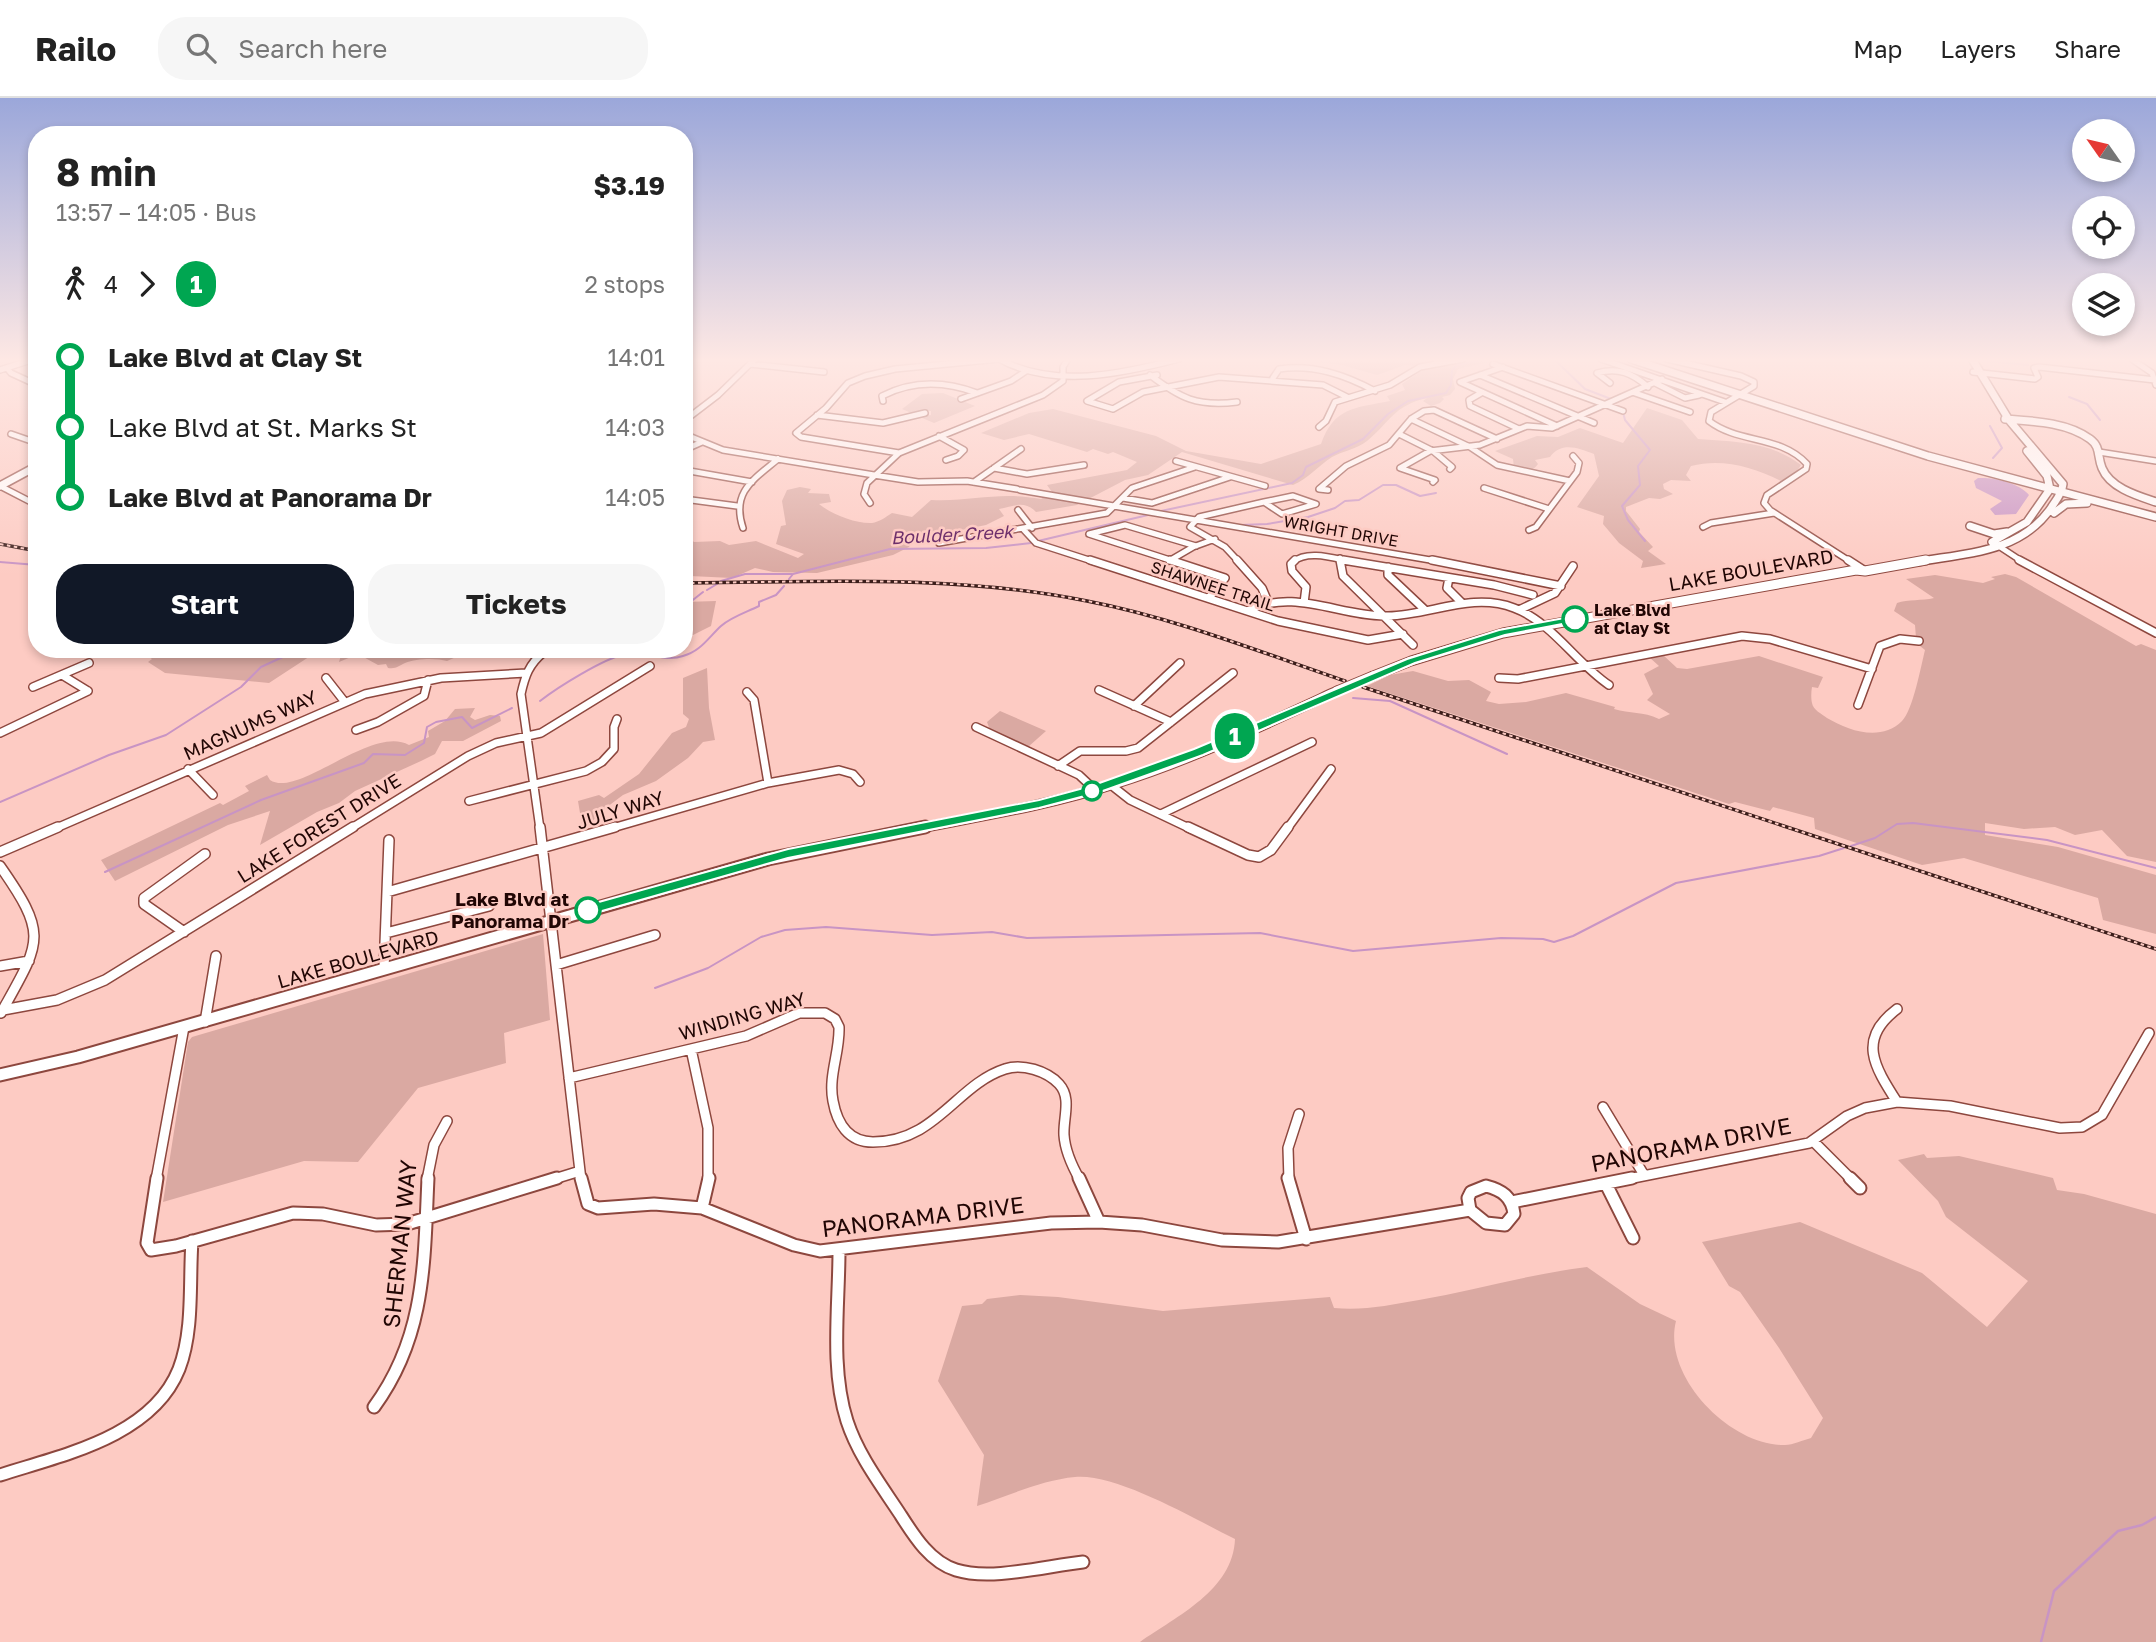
<!DOCTYPE html>
<html lang="en">
<head>
<meta charset="utf-8">
<style>
  :root { --surface:#fff; --page:#f6f6f6; --text:#222; --muted:#767676; --line:#e0e0e0; --accent:#111827 }
  body { margin:0; font-family:"Golos Text",sans-serif; background:var(--page); color:var(--text); height:100vh; display:flex; flex-direction:column; font-size:26px; white-space:nowrap }
  * { box-sizing:border-box; margin:0 }
  p { font-size:23px; color:var(--muted) }
  .icon { flex:none; width:38px; height:38px; fill:none; stroke:currentColor; stroke-width:2; stroke-linecap:round; stroke-linejoin:round }
  .map { position:relative; flex:1; overflow:hidden }
  .details { position:absolute; left:28px; top:28px; width:665px; height:532px; display:flex; flex-direction:column; background:var(--surface); border-radius:28px; box-shadow:0 4px 10px #0003 }
  .details>* { flex:none }
  .badge { padding:0 14px; border-radius:23px; font-size:24px; line-height:46px }
  .needle { width:46px; rotate:304deg }
  .tools { position:absolute; left:2072px; top:21px; display:grid; gap:14px }
  .tools a { display:grid; place-items:center; width:63px; height:63px; border-radius:50%; background:var(--surface); box-shadow:0 4px 10px #0003; font-size:35px }
  .map>.badge { position:absolute; translate:-50% -50%; box-shadow:0 0 0 4px #fff }
  .legs { display:flex; align-items:center; gap:10px; height:77px; padding:0 28px; font-size:23px }
  .legs p { margin-inline-start:auto }
  .headline { display:flex; align-items:center; justify-content:space-between; height:119px; padding:0 28px }
  h1 { font-size:38px; font-weight:700; line-height:52px }
  .button { display:flex; gap:14px; margin-top:auto; padding:14px 28px }
  .button a { flex:1; height:80px; border-radius:28px; background:var(--accent); color:#fff; font-size:28px; font-weight:700; line-height:80px; text-align:center }
  .button a+a { background:var(--page); color:var(--text) }
  ul { padding:0 28px; list-style:none }
  li { display:flex; align-items:center; gap:24px; height:70px; font-size:26px }
  li i { display:grid; place-items:center; width:10px; height:100%; margin:0 9px; background:currentColor }
  li i::after { content:''; width:18px; height:18px; margin:-9px; border:5px solid; border-radius:50%; background:var(--surface) }
  li p { margin-inline-start:auto }
  li:first-child i { background:linear-gradient(#0000 50%,currentColor 0) }
  li:last-child i { background:linear-gradient(currentColor 50%,#0000 0) }
  header { display:flex; align-items:center; gap:42px; box-sizing:border-box; height:98px; padding:0 35px; background:var(--surface); border-bottom:2px solid var(--line) }
  header strong { font-size:33px }
  nav { display:flex; gap:38px; margin-inline-start:auto; font-size:24px }
  .search { width:490px; height:63px; background:var(--page); display:flex; align-items:center; gap:18px; box-sizing:border-box; padding:0 24px; border-radius:28px; color:var(--muted); font-size:26px }
  .map>svg:first-child { display:block }
</style>
</head>
<body>
<header>
<strong>Railo</strong>
<div class="search"><svg class="icon" aria-label="search" viewBox="0 0 24 24"><circle cx="10" cy="10" r="6"/><path d="M15 15l6 6"/></svg>Search here</div>
<nav><a>Map</a><a>Layers</a><a>Share</a></nav>
</header>
<div class="map">
<svg width="2156" height="1544" viewBox="0 0 2156 1544">
  <rect width="100%" height="100%" fill="#fdcbc3"/>
  <!-- green -->
  <path fill="#daa9a2" d="M1295 261H1452L1414 268 1405 267 1377 277 1342 267Z
    M1470 261H1501L1458 271 1453 281 1455 291 1450 297 1442 299 1444 301 1440 305 1431 308 1423 303 1427 300C1393 308 1390 324 1367 343 1357 351 1343 353 1332 359 1318 368 1309 380 1293 387L1182 354 1148 377 1125 382 1077 407 1036 414C1025 402 1013 408 999 411L1004 418 986 427 946 435 943 431 915 438 909 449 893 457 817 475 773 474 755 470 732 480 690 478 684 470V436L694 444 720 443 729 447 756 443 798 460 804 456 776 446 781 428 786 427 782 403 787 392 800 389 811 391 808 395 829 396 831 404 819 406C831 416 856 426 872 425 879 424 886 419 892 415L912 419 931 402C972 404 998 393 1041 401L1052 394 1047 387 1127 372 1137 364 1113 354 1108 356 1093 351 1087 354 1029 336 1004 342 981 335 1029 315 1053 311 1156 338 1186 353 1261 366 1321 346C1334 309 1355 310 1390 303L1387 298 1405 292 1402 286 1421 273Z
    M943 295 975 308 934 325 920 319 931 317V313H921L916 317 902 311 922 296Z
    M1647 310 1682 322 1698 341C1735 344 1770 343 1801 367L1797 373 1781 383C1753 369 1722 360 1691 368L1686 377 1691 383 1671 382 1663 386 1664 391 1673 396 1660 401 1649 400 1626 409V413L1640 431 1639 434 1653 449 1648 453 1666 466 1641 470 1643 463 1619 445 1603 426 1604 418 1577 409 1599 378 1594 356C1579 350 1561 343 1550 359L1535 362 1538 366C1532 375 1524 372 1514 370L1513 361 1495 353 1537 338 1558 339 1580 330 1623 345Z
    M2005 476 2016 479 2136 548 2141 546 2156 552V764L2127 758 2102 732 2075 737 2055 729 2024 731 1985 725V737L2058 749 2156 777V836L2103 822 2098 800 1964 760 1922 767 1815 731 1814 720 1773 709 1770 713 1735 704 1729 706 1367 588 1390 577 1413 573 1448 583 1469 582 1491 594 1486 603 1499 606 1526 604 1566 595 1615 609 1614 611C1630 616 1643 613 1659 621L1670 616 1647 602 1653 596 1644 576 1659 568 1649 559 1662 556 1677 570 1687 571 1759 558 1823 579 1818 590 1812 589C1811 594 1811 601 1812 605 1813 612 1822 616 1827 620 1849 633 1881 644 1902 623 1913 612 1921 568 1925 552L1920 548V541L1916 540 1915 527 1894 513 1897 505C1908 501 1922 503 1934 500L1906 481 1935 477 1983 485 1995 481 1991 479Z
    M716 503 711 528 693 537H684V504Z
    M136 551H321L269 585 165 575 148 564 152 561Z
    M343 551H474L447 563C437 560 417 560 405 565 398 568 397 571 388 570L386 566 378 567 358 556 339 564Z
    M707 570 709 610 715 642 703 644 688 660 656 683 623 697 599 715 592 724 582 727 578 703 599 697 604 700 639 676 672 635 686 629 689 621 683 616V580Z
    M475 610 470 619 475 622 490 617 500 618 501 623 463 643H442L435 656 421 663 355 693 339 705 317 714 260 747 270 713 228 727 115 783 101 762 220 705 223 707 249 693 245 688 267 677 270 682C298 701 372 626 409 647L429 639 428 633 445 623 455 611Z
    M1000 613 1046 633 1028 649 990 632 987 624Z
    M543 836 550 922 504 935 506 965 418 990 358 1064 304 1063 163 1104 188 944 192 939Z
    M1924 1056 1927 1060 1959 1058 2053 1080 2057 1092 2084 1096 2156 1116V1544H1140C1177 1518 1233 1492 1235 1441 1196 1422 1117 1375 1075 1379 1042 1382 1008 1398 977 1408L984 1357 938 1283 962 1208 982 1206 987 1201 1020 1197 1058 1199 1163 1213 1330 1199 1334 1210C1363 1213 1390 1207 1419 1202 1475 1192 1530 1176 1587 1169L1640 1206 1676 1223C1662 1278 1730 1348 1785 1347 1793 1347 1803 1342 1811 1340L1823 1320 1779 1250 1740 1194 1729 1188 1702 1144 1800 1124 1922 1175 1987 1229 2028 1183 1946 1119 1938 1103 1898 1062Z"/>
  <!-- water -->
  <path fill="#c894c4" d="M1978 380C1993 379 2020 385 2029 397L2016 416 1995 417 1990 411 2002 403 1976 390 1974 383Z"/>
  <g fill="none" stroke-linecap="round" stroke-linejoin="round">
    <!-- stream-far1 -->
    <path stroke="#c894c4" stroke-width="2" d="M1554 261 1585 291 1611 301
      M1987 263 2028 267
      M2069 299 2087 306 2100 322
      M1623 314 1625 322 1650 352 1638 368 1640 387 1622 408 1628 422 1645 443
      M1990 328 2002 350 1993 360
      M1161 413 1292 385 1303 377 1306 369 1363 341 1388 316 1408 303 1446 295 1451 287 1452 272 1458 267 1483 261
      M1240 427 1267 426 1308 419 1335 410 1345 403 1359 402 1383 387H1396L1420 398 1436 395
      M1038 443 1148 417
      M0 464 37 467
      M789 481 793 476 890 451 986 450 1031 445
      M721 483 745 476H792
      M707 492 717 486
      M684 509 703 494
      M1353 600 1390 603 1507 656
      M540 603C558 589 603 561 625 556 646 551 663 565 683 558 701 553 708 540 721 528 731 519 747 514 759 508V504L776 497 784 488
      M0 704 109 657 166 637 241 589 261 569 300 551
      M1851 748 1875 740 1897 726 1913 725 2047 742 2156 770
      M105 774 261 702 364 665 373 656 405 657 424 645 427 629 436 624 462 619 472 630 512 610
      M655 890 708 870 761 839 785 832 826 829 932 837 992 834 1027 840 1260 835 1353 853 1501 840 1543 841 1554 844 1573 838 1676 785 1819 758 1844 750"/>
    <!-- stream -->
    <path stroke="#c894c4" stroke-width="2.5" d="M2041 1544 2054 1493 2118 1433 2142 1427 2156 1419"/>
    <defs>
      <path id="minor-far3" d="M999 261C1054 291 1121 276 1179 261
        M1601 261 1725 304
        M1667 261 1741 278 1754 284V288L1711 314 1709 323C1739 346 1781 337 1807 366L1806 371 1767 397 1764 405 1770 412 1851 464
        M2133 262 2152 275 2156 287
        M750 266 824 274
        M1493 266 1623 313
        M1503 269 1460 284 1557 328
        M7 270 11 275 37 287
        M0 272 34 261
        M1973 274 2035 281 2038 279 2034 270 2039 269 2155 282
        M1150 277C1180 300 1197 309 1237 304
        M1157 277 1119 284 1087 303 1113 311 1143 294 1219 279 1323 287 1347 299
        M1480 277 1594 325
        M1273 280 1279 271C1314 266 1345 277 1375 293
        M1610 285 1597 275C1618 269 1632 275 1648 289
        M1655 285 1685 300 1699 297
        M1481 295 1469 302 1470 308 1519 331
        M1635 295 1690 314
        M961 301 1011 283 1026 273
        M883 303 882 298C913 282 945 283 977 295
        M817 317 883 325 925 315
        M1411 321 1470 349 1497 367 1570 383
        M684 323 718 297 755 261
        M1319 329 1326 323 1335 304 1390 287 1420 269 1463 261
        M11 336 37 345
        M684 336 723 352 874 377 918 384 967 383 1017 391
        M1399 336 1433 353 1452 369 1450 371
        M939 338 964 352 958 358 946 362
        M684 352 702 344
        M2099 354 2156 363
        M899 355 801 339 796 335 826 310 848 285 865 278 895 271 999 261
        M1176 363 1265 388
        M994 370 1027 376 1084 367
        M684 372 752 384
        M974 384 1021 351
        M1433 384 1435 382 1400 370 1430 353 1480 347 1527 328 1552 330 1662 281
        M0 388 31 404
        M1484 390 1549 411
        M1020 392 1442 464
        M1328 392 1319 391 1346 368 1389 347 1411 321 1424 313 1434 312 1497 341
        M1293 398 1316 406 1282 416 1264 404Z
        M1123 400 1152 405 1230 379
        M684 401 737 408
        M870 405 864 396 867 385 899 355 1043 297 1063 283V269L1068 261
        M1018 412 1032 430
        M1703 429 1711 425 1774 415
        M743 430C731 394 753 382 778 361
        M1024 432 1036 445 1095 464
        M1529 432 1536 429 1577 374 1579 365 1573 358
        M939 445 1107 415 1132 390 1195 369
        M1994 445 2023 464
        M1340 460 1341 464
        M1169 463 1193 449 1215 441
        M1176 464 1089 436 1125 427 1196 448
        M1239 464 1225 449 1190 429 1199 419 1264 404
        M1293 464C1308 451 1336 461 1354 464"/>
      <path id="minor-far2" d="M1090 462 1278 523 1368 542 1403 536
        M1170 462 1225 480 1209 500
        M1237 462 1262 490 1268 504
        M1295 462 1291 466 1292 473 1306 489 1304 505
        M1340 462 1343 478 1413 547
        M1343 462 1494 487 1533 497
        M1432 462 1561 488
        M1848 462 1865 473
        M2019 462 2156 535
        M1388 469V477L1425 512
        M1449 480 1447 490 1462 505
        M1519 512 1555 495 1573 468
        M1248 513C1293 489 1341 519 1388 518 1431 517 1472 494 1514 510 1552 524 1576 565 1609 587
        M62 577 88 593
        M326 580 344 603
        M1499 580 1518 581 1742 538 1770 541 1872 571
        M33 589 89 565
        M1099 592 1171 624
        M747 594 754 602 768 685
        M1858 607 1880 548 1900 541 1919 543
        M1134 608 1180 565
        M976 629 1079 677 1095 692
        M356 632 378 624 424 598 428 582
        M0 635 88 593
        M1058 668 1080 653H1126L1138 650 1233 575
        M188 671 213 697
        M1111 687 1130 702 1191 731
        M469 703 586 673 602 664 614 651V629L617 621
        M1161 716 1312 644
        M54 731 365 596 441 580 526 575
        M350 731 468 658 496 645 541 635 650 568
        M540 731 521 596C525 578 529 566 544 554
        M609 731 768 685 839 672 853 676 860 684
        M1287 731 1331 671"/>
      <path id="minor-far1" d="M540 729 581 1082
        M1188 729 1248 757 1259 759 1271 752 1288 729
        M0 754 58 729
        M0 768C49 838 41 843 1 915
        M387 794 615 729
        M184 834 144 806V800L205 756
        M386 835 489 808
        M556 867 655 837
        M0 868 29 863
        M384 871 389 742
        M1897 911C1857 941 1874 968 1897 1004
        M3 912 57 902 105 882 353 729
        M205 924 216 858
        M691 951 708 1030V1082
        M569 980 746 938 799 915H825L835 921 839 929C840 954 828 978 833 1003 837 1025 848 1044 873 1044 936 1044 956 987 1005 971 1022 965 1047 973 1059 986 1072 1000 1063 1020 1064 1037 1065 1053 1072 1068 1080 1082
        M1603 1009 1644 1077
        M1814 1044 1852 1082
        M156 1082 184 929
        M427 1082 434 1047 447 1023
        M551 1082 580 1073
        M1289 1082 1288 1050 1299 1016
        M1623 1082 1809 1045 1847 1018 1865 1010 1897 1004 1950 1008 2060 1030 2082 1029 2102 1017 2149 935"/>
      <path id="minor" d="M157 1080 147 1145 151 1152 176 1148 293 1115 323 1116 376 1127 407 1126 557 1080
        M581 1080 588 1106 598 1110 654 1106 702 1110 794 1147 820 1153 1051 1125 1099 1124 1142 1127 1222 1142 1278 1144 1470 1112
        M1079 1080 1099 1124
        M1288 1080 1306 1141
        M1850 1080 1860 1090
        M1606 1086 1633 1140
        M1486 1088C1502 1092 1512 1099 1514 1116L1505 1127 1486 1125 1470 1112 1468 1100 1471 1094Z
        M1512 1104 1632 1080
        M702 1110 709 1080
        M839 1153C839 1208 830 1270 847 1323 858 1357 881 1387 900 1416 914 1438 930 1464 956 1472 991 1483 1046 1468 1083 1464
        M374 1309C426 1238 424 1164 428 1080
        M0 1377C62 1357 152 1339 179 1271 194 1232 189 1184 192 1143"/>
      <path id="major-far2" d="M1631 261 1928 358 2156 419
        M2005 321C2032 323 2067 324 2090 341 2101 349 2097 358 2102 370 2110 390 2138 398 2156 404
        M0 388 37 368
        M2054 415 2066 406 2087 405
        M1970 428 1994 436 2007 434
        M1992 444 2027 424 2050 391 2047 378 2027 353
        M1916 464C1966 455 2020 455 2051 410 2056 402 2062 396 2063 386L2009 322 1972 261"/>
      <path id="major-far1" d="M1373 578 1411 563 1503 535 1856 472 1865 473 1926 462
        M916 731C982 718 1050 707 1114 686 1191 662 1264 627 1337 593"/>
      <path id="major" d="M0 977 78 959 768 761 925 729"/>
    </defs>
    <!-- minor-far3 casing -->
    <use href="#minor-far3" stroke="#8d473e" stroke-width="8"/>
    <!-- minor-far2 casing -->
    <use href="#minor-far2" stroke="#8d473e" stroke-width="10"/>
    <!-- minor-far1 casing -->
    <use href="#minor-far1" stroke="#8d473e" stroke-width="12"/>
    <!-- minor casing -->
    <use href="#minor" stroke="#8d473e" stroke-width="15"/>
    <!-- major-far2 casing -->
    <use href="#major-far2" stroke="#8d473e" stroke-width="10"/>
    <!-- major-far1 casing -->
    <use href="#major-far1" stroke="#8d473e" stroke-width="11"/>
    <!-- major casing -->
    <use href="#major" stroke="#8d473e" stroke-width="15"/>
    <!-- minor-far3 -->
    <use href="#minor-far3" stroke="#fff" stroke-width="5"/>
    <!-- minor-far2 -->
    <use href="#minor-far2" stroke="#fff" stroke-width="7"/>
    <!-- minor-far1 -->
    <use href="#minor-far1" stroke="#fff" stroke-width="9"/>
    <!-- minor -->
    <use href="#minor" stroke="#fff" stroke-width="11"/>
    <!-- major-far2 -->
    <use href="#major-far2" stroke="#fff" stroke-width="7"/>
    <!-- major-far1 -->
    <use href="#major-far1" stroke="#fff" stroke-width="9"/>
    <!-- major -->
    <use href="#major" stroke="#fff" stroke-width="11"/>
    <defs>
      <path id="rail" d="M0 446 37 453
        M684 485C818 484 954 476 1087 503 1175 520 1260 554 1345 583
        M1363 589 2156 851"/>
    </defs>
    <!-- rail casing -->
    <use href="#rail" stroke="#3b1d1a" stroke-width="3.5"/>
    <!-- rail -->
    <use href="#rail" stroke="#fdcbc3" stroke-width="2" stroke-dasharray="3.5" stroke-linecap="butt"/>
    <defs>
      <path id="major-bridge" d="M1337 593 1373 578"/>
    </defs>
    <!-- major-bridge casing -->
    <use href="#major-bridge" stroke="#8d473e" stroke-width="11" stroke-linecap="butt"/>
    <!-- major-bridge -->
    <use href="#major-bridge" stroke="#fff" stroke-width="9"/>
  </g>
  <!-- sky -->
  <linearGradient id="sky" x2="0" y2="1"><stop stop-color="#9ba7da"/><stop offset="0.55" stop-color="#fee8e4"/><stop offset="1" stop-color="#fee8e4" stop-opacity="0"/></linearGradient>
  <rect width="2156" height="477" fill="url(#sky)"/>
  <!-- line-1 -->
  <path fill="#00a651" stroke="#fff" stroke-width="2" d="M1575 518 1580 521 1578 523 1505 537 1415 565 1203 657 1100 694 1039 710 788 760 588 817 581 812 588 807 788 751 1039 702 1091 688 1194 651 1407 561 1499 532Z"/>
  <!-- markers -->
  <g fill="#fff" stroke="#00a651" stroke-width="3.5">
    <circle cx="1575" cy="521" r="12"/>
    <circle cx="1092" cy="693" r="9"/>
    <circle cx="588" cy="812" r="12"/>
  </g>
  <g text-anchor="middle" stroke-width="5" stroke-linejoin="round" paint-order="stroke">
    <!-- far-street labels -->
    <g font-size="16" fill="#210604" stroke="#fdcbc3">
      <text transform="translate(1341 433) rotate(10)" y="6">WRIGHT DRIVE</text>
      <text transform="translate(1213 488) rotate(18)" y="6">SHAWNEE TRAIL</text>
    </g>
    <!-- far-stop labels -->
    <g font-size="16" font-weight="bold" fill="#210604" stroke="#fdcbc3" text-anchor="start">
      <text x="1594" y="518">Lake Blvd<tspan x="1594" dy="18">at Clay St</tspan></text>
    </g>
    <!-- far-water labels -->
    <g font-size="18" font-style="italic" fill="#6d2f6b" stroke="#fdcbc3">
      <text transform="translate(952 437) rotate(-3)" y="6">Boulder Creek</text>
    </g>
    <!-- street labels -->
    <g font-size="19" fill="#210604" stroke="#fdcbc3">
      <text transform="translate(1751 472) rotate(-10)" y="7">LAKE BOULEVARD</text>
      <text transform="translate(250 627) rotate(-24)" y="7">MAGNUMS WAY</text>
      <text transform="translate(620 712) rotate(-17)" y="7">JULY WAY</text>
      <text transform="translate(319 730) rotate(-32)" y="7">LAKE FOREST DRIVE</text>
      <text transform="translate(358 861) rotate(-16)" y="7">LAKE BOULEVARD</text>
      <text transform="translate(742 918) rotate(-16)" y="7">WINDING WAY</text>
    </g>
    <!-- stop labels -->
    <g font-size="19" font-weight="bold" fill="#210604" stroke="#fdcbc3" text-anchor="end">
      <text x="569" y="808">Lake Blvd at<tspan x="569" dy="22">Panorama Dr</tspan></text>
    </g>
    <!-- near-street labels -->
    <g font-size="23" fill="#210604" stroke="#fdcbc3">
      <text transform="translate(1691 1047) rotate(-11)" y="8">PANORAMA DRIVE</text>
      <text transform="translate(923 1119) rotate(-7)" y="8">PANORAMA DRIVE</text>
      <text transform="translate(400 1146) rotate(-84)" y="8">SHERMAN WAY</text>
    </g>
  </g>
</svg>
<div class="tools">
<a><svg class="needle" viewBox="-14 -14 28 28"><path d="M0-13l5 13h-10z" fill="#e53935"/><path d="M0 13l5-13h-10z" fill="#767676"/></svg></a>
<a><svg class="icon" aria-label="locate" viewBox="0 0 24 24"><circle cx="12" cy="12" r="6"/><path d="M12 2v4M12 18v4M2 12h4M18 12h4"/></svg></a>
<a><svg class="icon" aria-label="layers" viewBox="0 0 24 24"><path d="M12 4l9 5-9 5-9-5zM3 14l9 5 9-5"/></svg></a>
</div>
<b class="badge" style="left:1235px;top:638px;background:#00a651;color:#fff">1</b>
<section class="details">
<div class="headline"><div><h1>8 min</h1><p>13:57 – 14:05 · Bus</p></div><b>$3.19</b></div>
<div class="legs"><svg class="icon" aria-label="walk" viewBox="0 0 24 24"><circle cx="13" cy="4" r="2"/><path d="M13 8l-2 6 4 7M11 14l-3 7M7 12l3-4h3l4 4"/></svg>4<svg class="icon" aria-label="forward" viewBox="0 0 24 24"><path d="M9 5l7 7-7 7"/></svg><b class="badge" style="background:#00a651;color:#fff">1</b><p>2 stops</p></div>
<ul>
<li><i style="color:#00a651"></i><b>Lake Blvd at Clay St</b><p>14:01</p></li>
<li><i style="color:#00a651"></i><span>Lake Blvd at St. Marks St</span><p>14:03</p></li>
<li><i style="color:#00a651"></i><b>Lake Blvd at Panorama Dr</b><p>14:05</p></li>
</ul>
<div class="button"><a>Start</a><a>Tickets</a></div>
</section>
</div>
</body>
</html>
